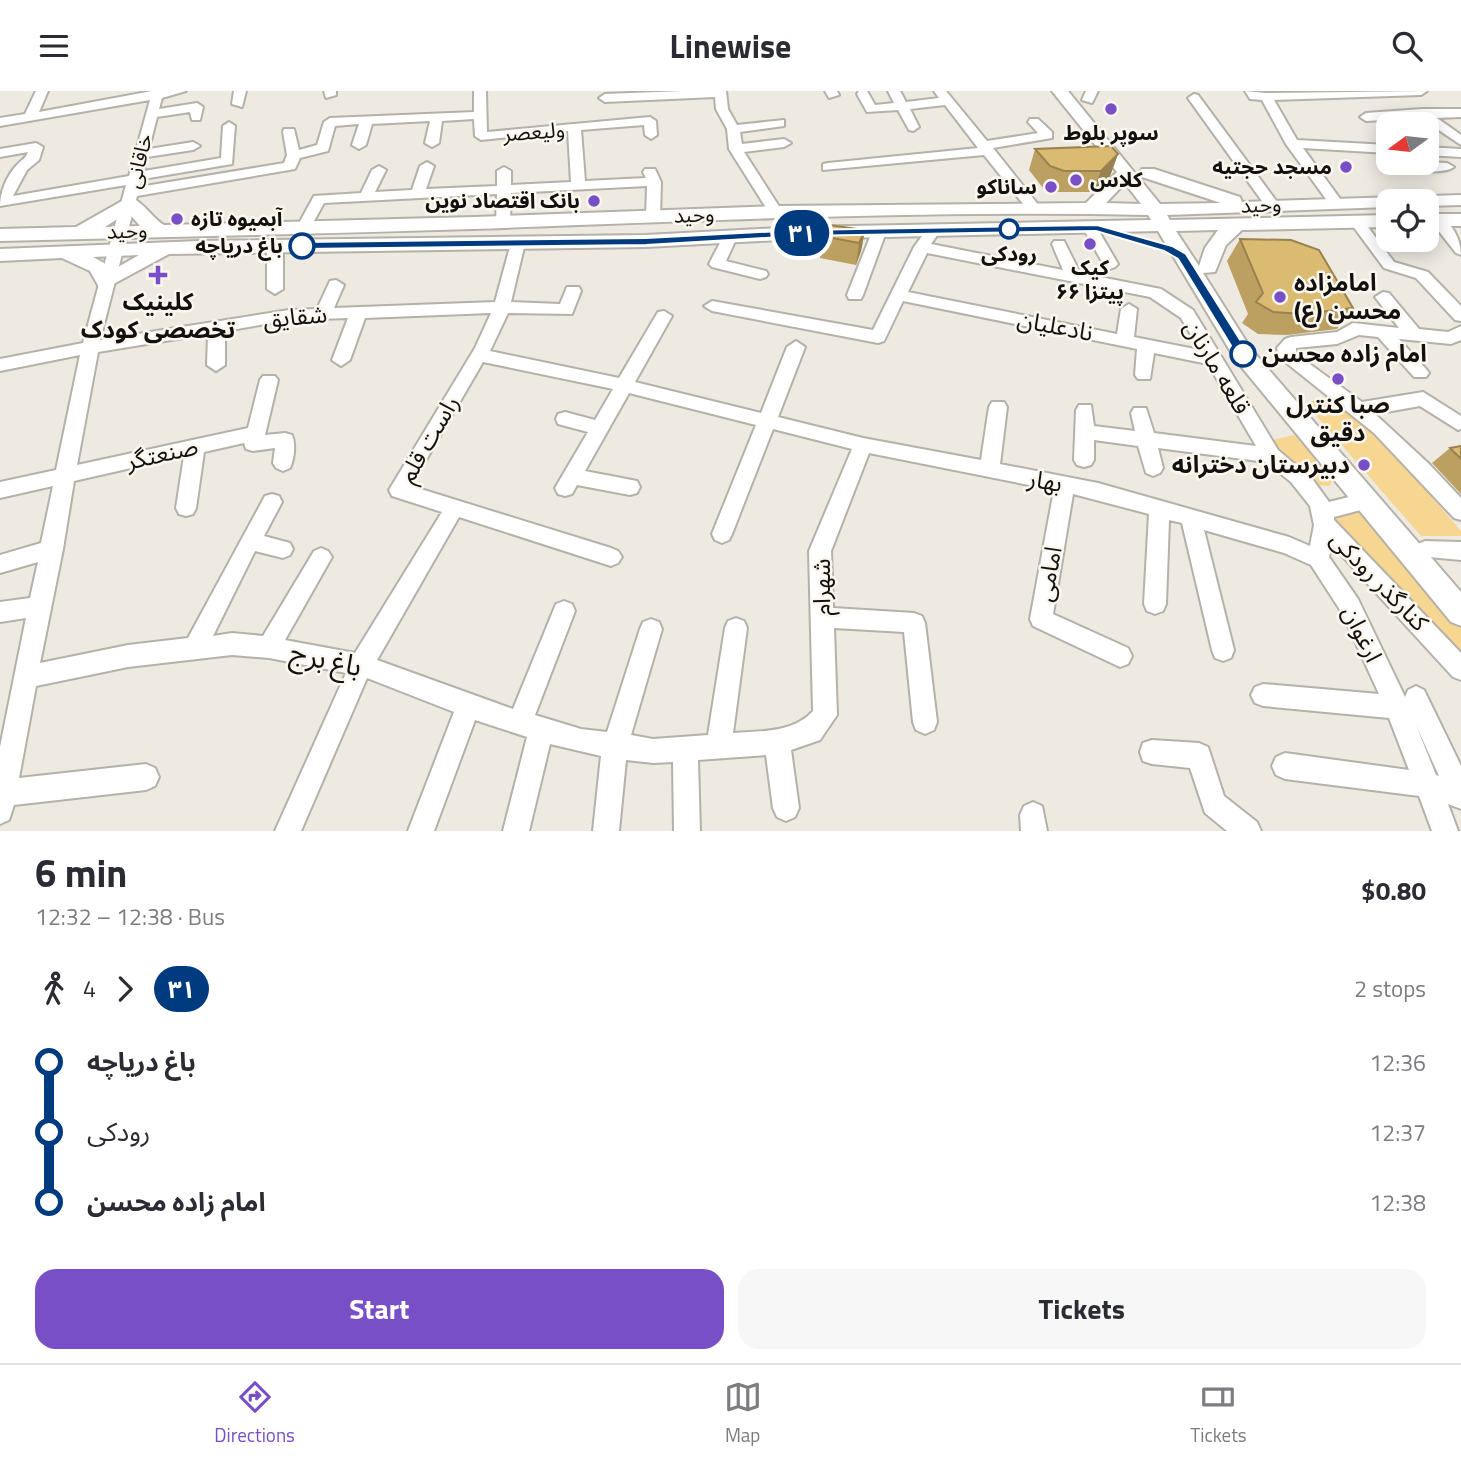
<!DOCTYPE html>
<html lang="en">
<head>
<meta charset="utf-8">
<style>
  :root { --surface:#fff; --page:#f7f7f7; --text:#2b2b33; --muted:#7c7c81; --line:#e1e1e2; --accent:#794fc7 }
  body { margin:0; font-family:"Titillium Web","Noto Sans Arabic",sans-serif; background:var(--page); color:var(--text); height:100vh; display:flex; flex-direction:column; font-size:26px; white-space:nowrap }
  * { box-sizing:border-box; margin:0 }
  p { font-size:23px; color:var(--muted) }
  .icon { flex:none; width:38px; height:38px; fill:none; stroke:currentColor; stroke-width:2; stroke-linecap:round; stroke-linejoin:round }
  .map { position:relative; height:740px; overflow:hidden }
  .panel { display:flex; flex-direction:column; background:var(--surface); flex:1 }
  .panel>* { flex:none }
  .badge { padding:0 14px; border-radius:23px; font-size:24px; line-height:46px }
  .needle { width:46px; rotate:255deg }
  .buttons { position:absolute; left:1376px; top:21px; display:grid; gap:14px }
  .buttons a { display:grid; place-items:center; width:63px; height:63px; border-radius:14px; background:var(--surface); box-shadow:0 4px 18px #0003; font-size:35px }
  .map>.badge { position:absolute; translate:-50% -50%; box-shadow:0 0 0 4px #fff }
  .legs { display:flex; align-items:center; gap:10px; height:77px; padding:0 35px; font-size:23px }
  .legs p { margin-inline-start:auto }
  .headline { display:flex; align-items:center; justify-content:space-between; height:119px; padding:0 35px }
  h1 { font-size:38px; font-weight:700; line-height:52px }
  .primary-button { display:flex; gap:14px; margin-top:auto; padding:14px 35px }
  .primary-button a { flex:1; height:80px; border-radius:21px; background:var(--accent); color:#fff; font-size:28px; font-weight:700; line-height:80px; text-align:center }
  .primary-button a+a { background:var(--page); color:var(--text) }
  ul { padding:0 35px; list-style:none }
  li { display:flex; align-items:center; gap:24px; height:70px; font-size:26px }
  li i { display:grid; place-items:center; width:10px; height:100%; margin:0 9px; background:currentColor }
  li i::after { content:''; width:18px; height:18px; margin:-9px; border:5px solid; border-radius:50%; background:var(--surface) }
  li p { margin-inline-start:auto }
  li:first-child i { background:linear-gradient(#0000 50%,currentColor 0) }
  li:last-child i { background:linear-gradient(currentColor 50%,#0000 0) }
  header { display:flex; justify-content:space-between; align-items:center; height:91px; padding:0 35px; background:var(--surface); font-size:32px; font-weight:700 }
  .tab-bar { display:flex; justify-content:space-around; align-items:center; height:98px; border-top:2px solid var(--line); background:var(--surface); font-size:19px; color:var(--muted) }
  .tab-bar a { display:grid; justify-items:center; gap:4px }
  .tab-bar .selected { color:var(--accent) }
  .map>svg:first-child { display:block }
</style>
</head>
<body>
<header><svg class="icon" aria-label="menu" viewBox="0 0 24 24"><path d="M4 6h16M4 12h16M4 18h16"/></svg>Linewise<svg class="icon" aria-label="search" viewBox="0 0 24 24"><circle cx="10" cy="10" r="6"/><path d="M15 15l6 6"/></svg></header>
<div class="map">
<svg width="1461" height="740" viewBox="0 0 1461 740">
  <rect width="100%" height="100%" fill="#eeeae2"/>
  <!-- green -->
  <path fill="#f6d691" d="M1326 306 1368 332 1461 440V445H1421L1305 312Z
    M1294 344 1334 385 1330 395 1313 394 1268 350Z
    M1349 417 1367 422 1461 534V561L1332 434 1329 425Z"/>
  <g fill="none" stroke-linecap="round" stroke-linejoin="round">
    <defs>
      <path id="minor" d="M36 0H48L39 21 152 0H186L162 7 159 18 197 12 203 16 200 29H192L190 21 157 26 149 58 193 51 200 55 193 59 147 66 144 80 221 67 223 35 229 31 235 35 232 73 143 88 139 96 284 72 287 64 283 41 284 38H294L299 59 317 54 324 31 330 27 474 21V0H486L487 41 650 26 656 30 657 44 651 48 645 44 644 34 581 39 585 90 646 87 643 81 645 78H655L661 91 660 126 653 130 646 126 647 95 511 102 510 131 503 135 496 131 497 103 324 112 309 139H299L297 136 314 105 361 102 372 79 379 75 386 79 375 101 412 99 420 75 427 71 434 75 426 98 497 95V80L504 76 511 80V94L571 91 568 40 481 49 475 45 474 28 442 30 439 52 432 56 425 52 430 30 372 33 366 54 359 58 352 54 359 33 335 35 328 60 300 67 295 78 137 105 100 249 289 219 317 218 330 190 336 189 344 194 334 217 495 211 511 152 518 147 525 152 511 211 560 213 567 196H579L581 200 572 223 508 222 490 260 619 287 658 221 664 220 672 225 635 291 761 322 787 256 796 250 805 256 778 326 863 347 981 369 989 316 992 311H1004L1007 316 1000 373 1098 392 1289 446 1310 455 1314 434 1310 415 1291 391 1266 371 1158 357 1163 377 1160 382 1153 385 1146 382 1138 355 1094 349V369L1091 374 1084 376 1077 374 1074 369 1076 319 1079 314H1091L1094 335 1135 340 1131 322 1134 317H1146L1154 342 1256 355 1208 273 1154 262 1150 288H1138L1135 284 1137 258 903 210 884 250 878 252 712 220 704 215 712 210 873 239 914 156 928 137 933 136 940 140 931 153 1063 179 1052 153 1054 150H1064L1080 182 1161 198 1193 219 1278 359 1313 389 1329 411 1365 402 1372 404 1375 410 1372 416 1334 426V429L1461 562V589L1453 586 1332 454 1329 466 1358 508 1405 606 1408 599 1416 595 1424 599 1461 675V718L1448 713 1458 740H1432L1419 705 1285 688 1276 684 1272 675 1276 666 1285 662 1409 679 1389 627 1263 615 1255 612 1251 604 1255 596 1263 593 1379 603 1342 522 1311 474 1284 462 1204 439 1234 559 1231 567 1223 570 1215 567 1212 559 1182 432 1169 429 1166 513 1163 520 1155 523 1147 520 1144 513 1149 423 1073 403 1053 523 1128 557 1132 565 1128 573 1120 576 1033 535 1030 528 1054 399 869 362 831 460 833 517 914 522 922 525 925 532 937 631 934 639 925 643 916 639 913 631 904 541 834 537 837 624 820 649 791 659 799 717 795 726 786 730 777 726 773 717 766 664 698 669 700 740H674L673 671 653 672 626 669 619 740H593L601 665 550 653 529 740H503L527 646 475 629 434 740H408L454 621 367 587 301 740H275L346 582 269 567 232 564 128 576 36 595 19 687 146 673 155 677 159 686 155 695 146 699 14 714 9 729 0 733V656L26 527 0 531V511L30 507 38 471 0 482V464L41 452 53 395 0 407V391L56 379 80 264 0 280V268L83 252 126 94 0 115C0 101 7 84 17 74 22 68 25 69 28 61L0 66V58L36 52 43 56 39 69 27 79 13 105 129 85 150 9 0 35V27L25 23ZM927 162 1150 206 1181 227 1200 259 1134 246 1137 218 1129 213 1121 218 1117 243 908 201ZM491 222 475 257 389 399 392 405 442 421 355 562 285 549 332 466 328 460 321 457 314 460 263 545 232 542 213 545 255 460 283 467 290 464 293 458 290 452 264 445 282 411 279 405 272 403 265 405 188 547 128 554 40 572 63 458 74 390 184 365 176 417 179 423 186 425 193 423 196 417 204 361 244 352 246 358 253 360 275 357 273 372 276 377 283 380 290 377C294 369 296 353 292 344L285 342 265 344 278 289 275 285H263L260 289 248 337 77 374 98 261 208 243 207 274 216 280 225 274V240L289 229 348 227 332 269 341 275 350 269 365 227ZM483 271 613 298 595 329 565 321 558 323 556 328 558 333 588 341 555 397 558 403 565 405 572 403 577 394 630 404 637 402 640 396 637 390 585 380 629 302 756 334 712 443 715 449 722 452 729 449 732 443 773 338 852 358 809 460 813 620C793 642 761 640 733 642L747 537 744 530 736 527 728 530 725 537 708 644 653 648 631 644 662 538 659 531 651 528 643 531 640 538 607 641 581 638 535 624 575 520 572 513 564 510 556 513 513 618 377 569 459 426 611 475 618 472 622 466 618 460 611 457 411 395ZM1416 634 1439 685 1436 684Z
        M234 0H246L242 16 232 13Z
        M324 0H336V4L326 7Z
        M683 0H726L728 18 737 34 784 29V35L740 41 742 53 784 48 791 52 784 56 744 61 782 120 780 123H770L729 58 727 38 716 18 715 6 605 11 599 7 605 3Z
        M825 0H837L839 4 829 7Z
        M859 0H867L875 14 894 12 888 0H900L906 11 939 7 934 0H946L987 50 1038 42 1028 31 1030 28H1038L1052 41V47L993 57 1040 116 1038 119H1028L984 64 823 79V73L828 72 978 57 945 14 910 18 919 36 913 40 909 39 898 19 867 21 857 3Z
        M1086 0H1098L1092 12 1082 9Z
        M1245 0 1266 2 1427 0 1421 4 1274 9 1297 49 1388 54V62L1303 57 1343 112 1336 116 1331 115 1286 53 1262 9 1250 8Z
        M1194 3 1198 4 1277 111V117H1267L1188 7Z
        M1422 18H1461V26L1437 27 1461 44V54L1421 27 1366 30 1360 26 1366 22Z
        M1426 56 1461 58V66L1426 64Z
        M1426 71 1447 72 1454 76C1444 83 1409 82 1400 72Z
        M1437 125C1452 130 1461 149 1461 164L1456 162 1430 129Z
        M1357 127 1362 128 1394 171 1428 181 1461 215V230L1455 229 1416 187 1384 177 1350 131Z
        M1090 133 1097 137 1118 173 1115 176 1110 178 1105 176 1083 137Z
        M879 137 886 141 863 204 861 208H849L847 204 872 141Z
        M730 142 737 146 726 170 766 180 768 183 766 186 760 188 712 176 709 173 723 146Z
        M275 150 283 155V198L275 203 267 198V155Z
        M1383 201 1389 202 1419 238 1448 241 1461 235V249L1451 253 1399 248 1426 278 1429 282 1426 286H1414L1378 246 1359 244 1337 253 1296 257V263L1362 311 1423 301 1461 325V338L1458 339 1420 315 1375 323 1429 373 1461 407V429L1454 427 1374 342 1279 266 1277 257 1285 248 1291 246 1337 241 1353 232 1399 237 1375 206Z
        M1425 450 1461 451V469L1418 465 1415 459 1418 453Z
        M1152 649 1199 652 1208 656 1224 705 1257 731 1261 740H1227L1205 722 1190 677 1152 673 1143 670 1140 661 1143 652Z
        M1033 711 1042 715 1047 740H1021L1020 724 1024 715Z"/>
      <path id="major" d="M1052 0H1068L1160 113 1221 112 1142 86 1139 82 1142 78H1154L1240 106 1242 111 1461 104V114L1426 115V110H1388V116L1167 124 1170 129 1388 124V136L1242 139 1226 154 1215 181 1203 182 1251 258 1461 501V535L1451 531 1235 268 1158 140 799 148 646 156 169 163 106 197 99 196 90 180 62 167 0 170V158L199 150 646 144 799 136 1151 129 1148 124C923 119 698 130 473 138 315 143 158 146 0 150V138L76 136 129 106C142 109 152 127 164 134L474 126 775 115 1086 112 1117 81ZM1125 92 1141 113 1106 112ZM128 121 140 135 105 136ZM1218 139 1205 157 1199 175 1176 140ZM139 164 111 180 104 172 93 166Z
        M1426 123H1461V135H1426Z"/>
    </defs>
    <!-- minor casing -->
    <use href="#minor" stroke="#b4b1a9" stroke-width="4"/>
    <!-- major casing -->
    <use href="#major" stroke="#b4b1a9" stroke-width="4"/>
    <!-- minor -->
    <use href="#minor" fill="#fff" fill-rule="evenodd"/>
    <!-- major -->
    <use href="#major" fill="#fff" fill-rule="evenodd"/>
  </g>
  <!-- wall -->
  <path fill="#bca061" d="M1035 58 1118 63 1110 85 1093 101H1056L1043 97 1029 79Z
    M822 133 865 139 861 160 856 174 820 167Z
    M1240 148 1353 217 1337 238 1287 244 1258 243 1242 232 1248 223 1227 170Z
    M1461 355V403L1432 372 1450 357Z"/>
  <!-- shaded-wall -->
  <path fill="#99824f" d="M1118 63 1110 85 1093 101 1101 80Z
    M865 139 861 160 856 174 859 152Z"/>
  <!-- building -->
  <path fill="#dbba71" stroke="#99824f" stroke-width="2" d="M1111 55 1118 63 1101 80H1064L1050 75 1035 58Z
    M822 133 865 139 859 152 822 145Z
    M1240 148 1291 149 1319 159 1353 217 1303 223 1273 221 1256 211 1263 202Z
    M1461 355V368L1450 357Z"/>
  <!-- line-1 -->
  <path fill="#003b80" stroke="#fff" stroke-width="2" d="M1097 134 1172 155 1186 163 1249 263 1247 266H1238L1178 168 1164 160 1096 140 799 145 646 154 302 158 297 155 302 151 646 147 799 139Z"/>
  <!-- markers -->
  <g fill="#794fc7" stroke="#fbf7ef" stroke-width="2.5">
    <circle cx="1111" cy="18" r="7"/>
    <circle cx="1346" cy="76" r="7"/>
    <circle cx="1076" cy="89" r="7"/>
    <circle cx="1051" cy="96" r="7"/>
    <circle cx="594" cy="110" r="7"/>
    <circle cx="177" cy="128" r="7"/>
    <circle cx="1090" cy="153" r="7"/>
    <path d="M154.5 173.5h7v7h7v7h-7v7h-7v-7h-7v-7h7z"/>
    <circle cx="1280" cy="206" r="7"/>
    <circle cx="1338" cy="288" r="7"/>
    <circle cx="1364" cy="374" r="7"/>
  </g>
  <g fill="#fff" stroke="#003b80" stroke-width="3.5">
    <circle cx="1009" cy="138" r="9"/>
    <circle cx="302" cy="155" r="12"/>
    <circle cx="1243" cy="263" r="12"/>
  </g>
  <g text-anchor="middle" stroke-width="5" stroke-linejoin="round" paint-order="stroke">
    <!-- far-street labels -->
    <g font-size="21" fill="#13110f" stroke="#fbf7ef">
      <text transform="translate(534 41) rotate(-4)" y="7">ولیعصر</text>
      <text transform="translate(139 70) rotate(-76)" y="7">خاقانی</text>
      <text transform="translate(1261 114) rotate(-2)" y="7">وحید</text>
      <text transform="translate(694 124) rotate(-2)" y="7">وحید</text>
      <text transform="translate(127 140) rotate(-2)" y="7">وحید</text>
    </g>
    <!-- far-poi labels -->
    <g font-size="21" font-weight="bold" fill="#13110f" stroke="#fbf7ef" text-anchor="end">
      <text x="1111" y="49" text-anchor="middle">سوپر بلوط</text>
      <text x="1332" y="83">مسجد حجتیه</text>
      <text x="1090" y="96" text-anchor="start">کلاس</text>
      <text x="1037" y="103">ساناکو</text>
      <text x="580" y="117">بانک اقتصاد نوین</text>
      <text x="191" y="135" text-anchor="start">آبمیوه تازه</text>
      <text x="1090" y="184" text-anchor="middle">کیک<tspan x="1090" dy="24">پیتزا ۶۶</tspan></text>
    </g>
    <!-- far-stop labels -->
    <g font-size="21" font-weight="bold" fill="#13110f" stroke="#fbf7ef" text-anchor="end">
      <text x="283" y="162">باغ دریاچه</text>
      <text x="1009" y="170" text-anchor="middle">رودکی</text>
    </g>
    <!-- poi labels -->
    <g font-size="24" font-weight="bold" fill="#13110f" stroke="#fbf7ef">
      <text x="1294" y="200" text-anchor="start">امامزاده<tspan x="1294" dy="28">محسن (ع)</tspan></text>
      <text x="158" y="219">کلینیک<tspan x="158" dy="28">تخصصی کودک</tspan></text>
      <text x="1338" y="322">صبا کنترل<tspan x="1338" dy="28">دقیق</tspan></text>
      <text x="1350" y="382" text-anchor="end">دبیرستان دخترانه</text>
    </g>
    <!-- street labels -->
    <g font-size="24" fill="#13110f" stroke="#fbf7ef">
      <text transform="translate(295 226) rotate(-5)" y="8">شقایق</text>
      <text transform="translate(1055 235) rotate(11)" y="8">نادعلیان</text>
      <text transform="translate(1217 276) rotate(59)" y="8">قلعه مارنان</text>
      <text transform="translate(429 348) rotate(-60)" y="8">راست قلم</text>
      <text transform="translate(162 363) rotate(-13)" y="8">صنعتگر</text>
      <text transform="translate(1045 390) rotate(10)" y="8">بهار</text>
      <text transform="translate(1049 483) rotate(-80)" y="8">امامی</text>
      <text transform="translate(1379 490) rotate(46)" y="8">کنارگذر رودکی</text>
      <text transform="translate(822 496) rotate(-90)" y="8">شهرام</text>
      <text transform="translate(1362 543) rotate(64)" y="8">ارغوان</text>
    </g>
    <!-- stop labels -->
    <g font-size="24" font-weight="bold" fill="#13110f" stroke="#fbf7ef" text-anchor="start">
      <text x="1262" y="271">امام زاده محسن</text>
    </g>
    <!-- near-street labels -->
    <g font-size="28" fill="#13110f" stroke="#fbf7ef">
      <text transform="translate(326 568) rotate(12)" y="10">باغ برج</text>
    </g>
  </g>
</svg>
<div class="buttons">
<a><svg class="needle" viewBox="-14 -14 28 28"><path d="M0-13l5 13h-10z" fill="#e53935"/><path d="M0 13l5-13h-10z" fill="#7c7c81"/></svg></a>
<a><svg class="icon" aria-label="locate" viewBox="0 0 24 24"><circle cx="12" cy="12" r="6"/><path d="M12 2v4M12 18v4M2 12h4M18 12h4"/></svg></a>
</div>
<b class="badge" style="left:802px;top:142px;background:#003b80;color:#fff">۳۱</b>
</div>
<section class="panel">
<div class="headline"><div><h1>6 min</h1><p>12:32 – 12:38 · Bus</p></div><b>$0.80</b></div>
<div class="legs"><svg class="icon" aria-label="walk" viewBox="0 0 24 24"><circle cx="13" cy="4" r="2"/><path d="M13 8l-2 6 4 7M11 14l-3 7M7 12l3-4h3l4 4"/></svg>4<svg class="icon" aria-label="forward" viewBox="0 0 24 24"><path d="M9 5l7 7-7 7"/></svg><b class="badge" style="background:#003b80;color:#fff">۳۱</b><p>2 stops</p></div>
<ul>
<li><i style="color:#003b80"></i><b>باغ دریاچه</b><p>12:36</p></li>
<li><i style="color:#003b80"></i><span>رودکی</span><p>12:37</p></li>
<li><i style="color:#003b80"></i><b>امام زاده محسن</b><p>12:38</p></li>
</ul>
<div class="primary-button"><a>Start</a><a>Tickets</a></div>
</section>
<nav class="tab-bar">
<a class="selected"><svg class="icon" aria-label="directions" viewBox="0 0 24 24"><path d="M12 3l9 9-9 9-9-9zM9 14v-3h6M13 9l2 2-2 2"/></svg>Directions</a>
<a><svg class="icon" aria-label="map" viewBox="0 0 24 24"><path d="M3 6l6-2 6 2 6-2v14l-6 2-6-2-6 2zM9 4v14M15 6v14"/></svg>Map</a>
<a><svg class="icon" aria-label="tickets" viewBox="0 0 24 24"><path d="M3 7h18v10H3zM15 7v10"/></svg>Tickets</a>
</nav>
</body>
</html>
